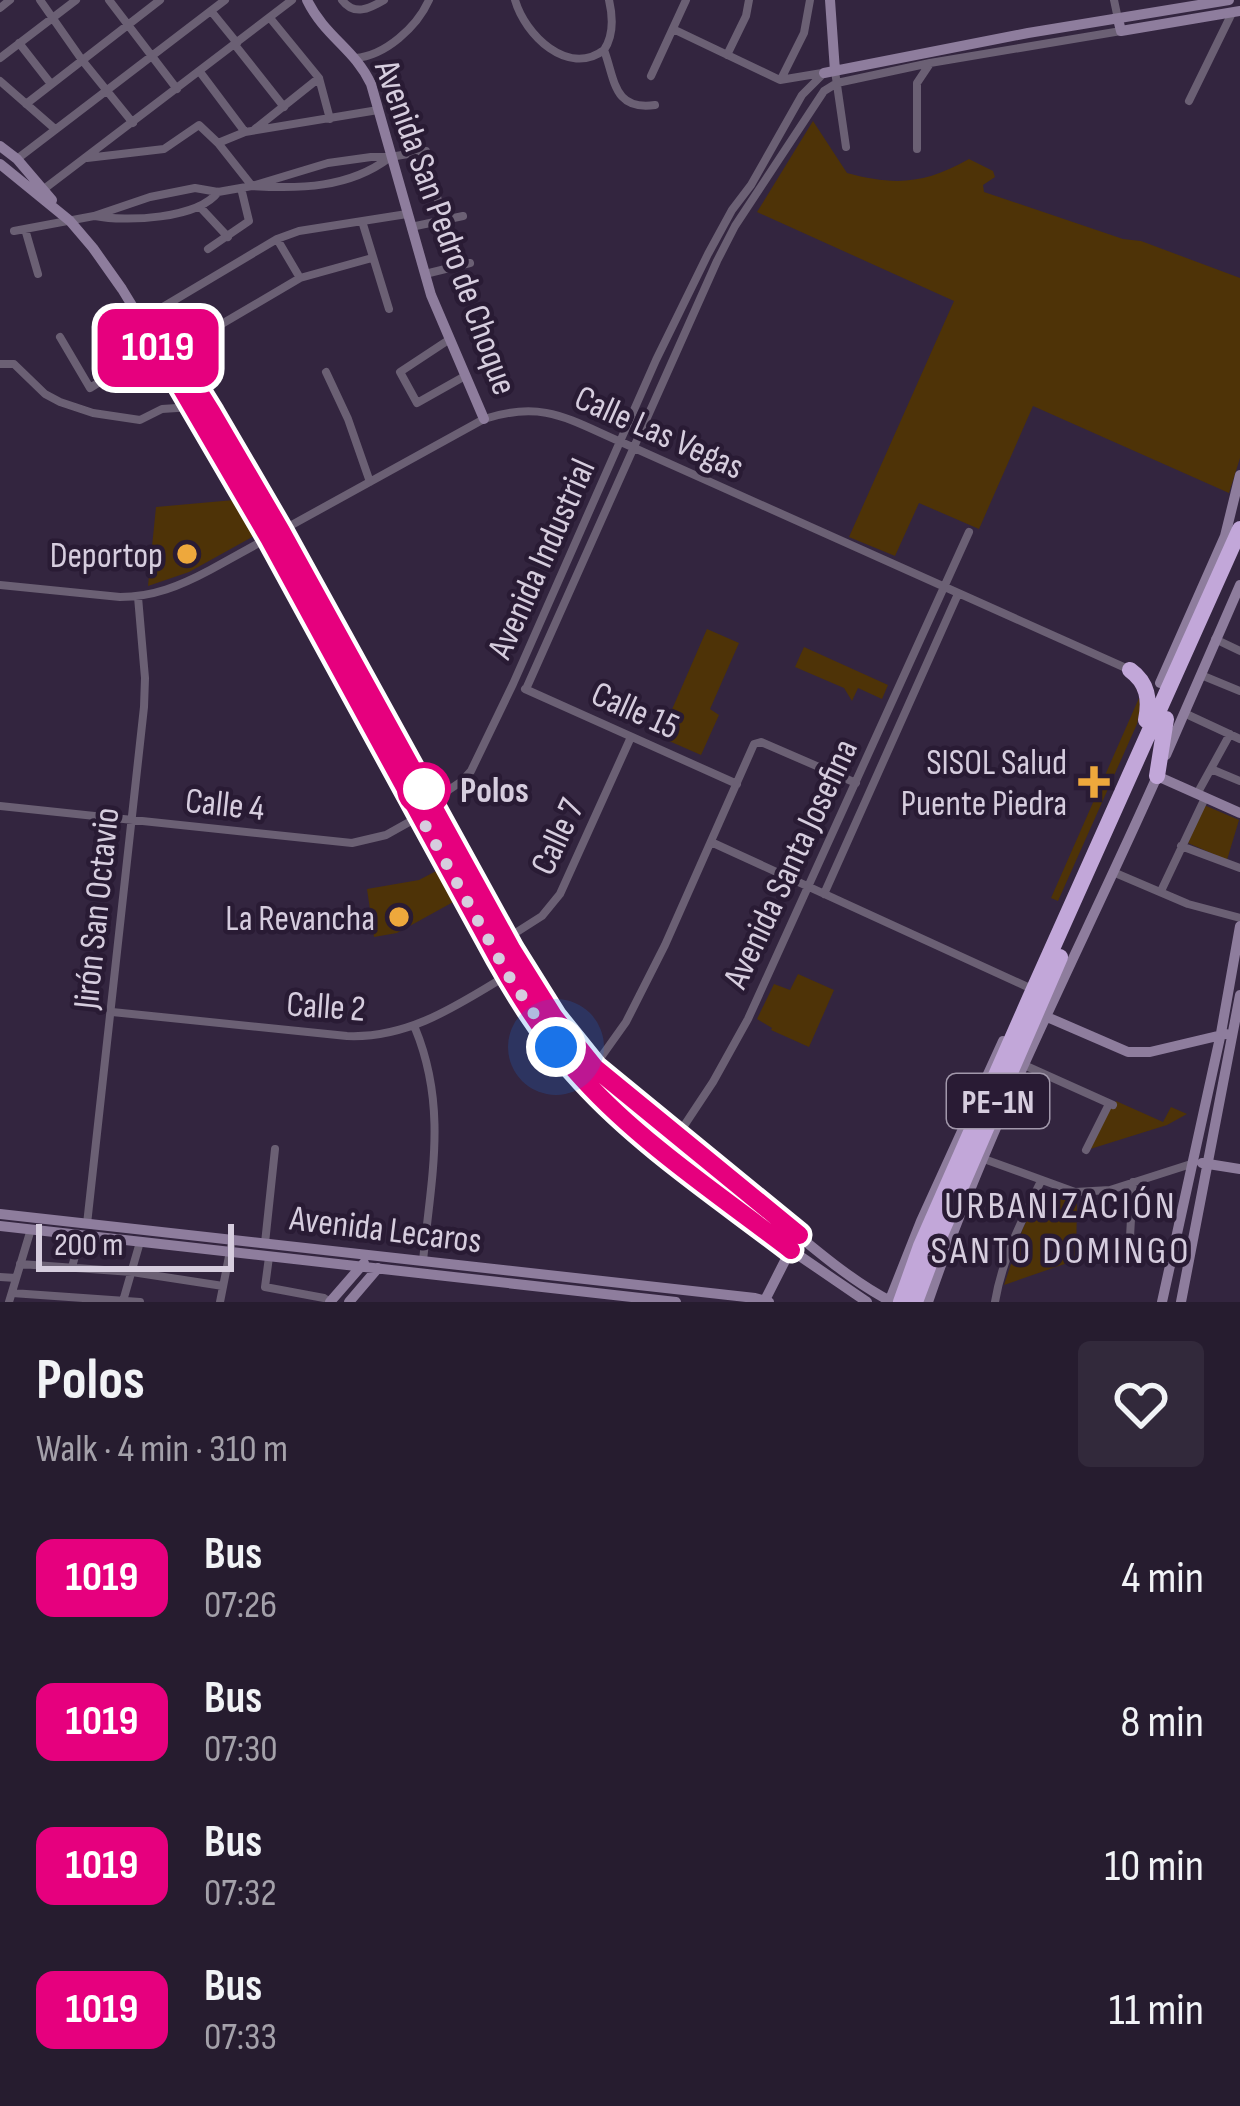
<!DOCTYPE html>
<html lang="en">
<head>
<meta charset="utf-8">
<style>
  :root { --surface:#261c2f; --page:#32293b; --text:#f1f3f6; --muted:#a4a1aa }
  body { margin:0; font-family:"Sofia Sans Condensed",sans-serif; background:var(--page); color:var(--text); height:100vh; display:flex; flex-direction:column; font-size:45px; white-space:nowrap }
  * { box-sizing:border-box; margin:0 }
  p { font-size:39px; color:var(--muted) }
  .icon { flex:none; width:66px; height:66px; fill:none; stroke:currentColor; stroke-width:2; stroke-linecap:round; stroke-linejoin:round }
  .map { position:relative; height:1302px; overflow:hidden }
  .side { display:flex; flex-direction:column; background:var(--surface); flex:1 }
  .side>* { flex:none }
  .badge { padding:0 24px; border-radius:18px; font-size:42px; line-height:78px }
  .scale { position:absolute; left:36px; bottom:30px; width:198px; box-sizing:border-box; padding-left:12px; border:6px solid #d6cdde; border-top:0; font-size:33px; line-height:42px; white-space:nowrap; color:#d6cdde; -webkit-text-stroke:9px #291b34; paint-order:stroke }
  .you { position:absolute; width:60px; height:60px; margin:-30px; border:9px solid #fff; border-radius:50%; background:#1a73e8; box-shadow:0 0 0 18px #1a73e833 }
  .map>.badge { position:absolute; translate:-50% -50%; box-shadow:0 0 0 6px #fff }
  .round { display:grid; place-items:center; flex:none; width:126px; height:126px; border-radius:12px; background:var(--page) }
  .summary { display:flex; align-items:center; justify-content:space-between; height:204px; padding:0 36px }
  h1 { font-size:57px; font-weight:700; line-height:90px }
  ul { padding:0; list-style:none }
  li { display:flex; align-items:center; gap:36px; height:144px; padding:0 36px }
  li div { flex:1 }
  li b { display:block; font-size:45px }
  li em { font-style:normal }
  li .badge { min-width:132px; font-weight:700; text-align:center }
  .map>svg:first-child { display:block }
</style>
</head>
<body>
<div class="map">
<svg width="1240" height="1302" viewBox="0 0 1240 1302">
  <rect width="100%" height="100%" fill="#33253f"/>
  <!-- green -->
  <path fill="#4e3307" d="M813 121 847 173C895 186 925 184 969 159L993 171 995 177 983 185 984 192 1123 239 1141 241 1240 278V458L1229 493 1033 406 979 529 919 503 895 556 849 537 954 301 757 212Z
    M234 500 254 536 189 572 148 586 156 507Z
    M707 629 739 643 710 709 719 715 701 755 660 737Z
    M804 647 888 685 882 699 858 688 852 701 844 688 795 667Z
    M1139 698 1140 709 1137 724 1058 901 1051 898Z
    M1204 805 1239 820 1227 860 1188 843Z
    M438 870 455 901 397 933 374 937 367 889 419 880Z
    M798 974 834 990 809 1047 771 1030 772 1028 757 1019 774 984 790 990Z
    M1116 1101 1163 1122 1171 1107 1187 1114 1167 1125 1087 1150 1109 1104 1113 1106Z
    M1043 1190 1077 1201 1076 1260 1004 1285 1023 1228Z"/>
  <g fill="none" stroke-linecap="round" stroke-linejoin="round">
    <!-- street -->
    <path stroke="#6b6074" stroke-width="8" d="M40 0 82 60 133 123
      M109 0 177 89
      M342 0C354 16 369 9 384 0
      M515 0C525 35 568 77 604 50
      M1114 0 1118 19
      M0 8 10 0
      M211 11 237 43
      M270 18 319 78 330 119
      M673 29 780 80 822 73
      M19 43 51 84
      M235 45 284 107
      M604 50C615 79 613 111 655 105
      M604 50C614 35 613 17 609 0
      M727 55 746 16 749 0
      M0 58 76 0
      M355 58C385 56 417 27 429 0
      M835 71 846 147
      M200 72 245 132
      M651 76 686 0
      M781 79 804 33 810 0
      M0 81 55 129
      M1189 101 1232 13
      M26 104 160 0
      M255 129 319 78
      M218 143 245 132 378 110
      M917 149V83L929 65
      M87 158 164 149 199 125 218 143 252 186C300 189 349 188 389 158
      M17 159 225 0
      M44 189 292 0
      M200 207 228 237
      M95 216C126 222 198 219 218 192
      M362 221 389 309
      M411 227 463 216
      M25 229 38 274
      M14 231 94 216 150 197 195 188 218 192 252 186 328 163 371 157H390L426 151 443 221
      M277 239 300 278
      M208 249 249 221 241 188
      M425 274 470 263
      M141 320 277 239 299 231 407 214
      M60 337 90 388 157 346
      M450 339 400 372 417 403 465 376
      M109 351 121 369
      M174 352 300 278 372 258
      M0 364H14L45 394 60 402 93 413 140 420 162 409 192 407
      M326 372 348 419 370 482
      M0 585 120 597C153 597 180 586 210 570L484 419C543 400 568 419 621 442L1128 669
      M1215 639 1240 651
      M1201 675 1240 691
      M525 689 737 784
      M526 689 717 261 735 226 824 91 837 83 930 63 1121 31
      M1184 713 1240 739
      M1211 769 1240 781
      M1197 794 1230 734
      M0 806 352 843 386 835 420 816 431 802 462 781 471 771 513 684 656 360 708 254 732 210 751 185 802 95 824 73
      M711 842 1032 989
      M1181 846 1240 868
      M1113 872 1188 904 1240 918
      M1161 891 1205 798
      M824 894 958 594
      M506 939 542 916 560 894 631 737
      M112 1012 347 1036C414 1039 466 999 521 967
      M415 1028C448 1108 431 1178 423 1261
      M1024 1065 1113 1105
      M584 1081 626 1022 665 945 754 744 761 742 856 783
      M1086 1150 1109 1104
      M666 1153 713 1082 748 1019 969 532
      M984 1159 1075 1192 1110 1190 1191 1164
      M87 1224 144 707 145 678 138 597
      M1130 1237 1133 1182
      M265 1243 275 1149
      M269 1257 265 1287 324 1298 330 1302
      M20 1264 132 1272 223 1286
      M72 1267 81 1235
      M0 1277 16 1278
      M12 1293 140 1302
      M123 1301 140 1242
      M9 1302 31 1229
      M220 1302 232 1241
      M995 1302C1002 1259 1022 1220 1041 1181"/>
    <!-- secondary -->
    <path stroke="#8e7d9d" stroke-width="10" d="M307 0C325 37 355 49 371 84L431 295 484 419
      M830 0 835 71
      M1118 19 1121 31 1240 11
      M824 73 1028 33 1229 0
      M0 146 17 159 52 200
      M0 164 70 221 93 248 122 289 194 407 269 538 498 958 555 1047 584 1081 666 1153 791 1250 867 1302
      M157 346 174 352 212 414 281 531 511 950C535 991 563 1035 596 1069 648 1121 710 1164 766 1209 806 1241 847 1279 892 1302
      M1160 683 1225 536 1240 475
      M1166 755 1240 585
      M1157 776 1240 813
      M1047 1017 1128 1052H1150L1226 1034
      M1202 1163 1240 1169
      M0 1214 755 1298 769 1302
      M0 1226 676 1302
      M330 1302 364 1263
      M349 1302 378 1268
      M764 1302 794 1243
      M889 1302 921 1221 1003 1041
      M928 1302C990 1120 1081 948 1159 772
      M1162 1302 1221 1033 1240 926
      M1181 1302 1240 995"/>
    <!-- highway -->
    <path stroke="#c2a7d9" stroke-width="16" d="M1130 670C1148 683 1150 700 1146 720
      M1157 776 1166 719
      M901 1302 921 1246 1030 998 1240 529
      M915 1302 940 1235 1060 957"/>
  </g>
  <g fill="none" stroke-linecap="round" stroke-linejoin="round">
    <defs>
      <path id="line" d="M791 1250C722 1197 641 1143 583 1079 549 1043 522 1001 498 958L269 538 157 346 174 352 212 413 281 531 512 950 554 1017 595 1068 799 1235"/>
    </defs>
    <!-- line casing -->
    <use href="#line" stroke="#fff" stroke-width="27"/>
    <!-- line -->
    <use href="#line" stroke="#e6007e" stroke-width="18"/>
    <!-- walk -->
    <path stroke="#d6cdde" stroke-width="12" stroke-dasharray="0 21.6" d="M424 789 430 802 420 816 508 975 556 1047"/>
  </g>
  <!-- markers -->
  <g fill="#eea83c" stroke="#291b34" stroke-width="4.5">
    <circle cx="187" cy="554" r="12"/>
    <path d="M1088 764h12v12h12v12h-12v12h-12v-12h-12v-12h12z"/>
    <circle cx="399" cy="917" r="12"/>
  </g>
  <circle fill="#fff" stroke="#e6007e" stroke-width="6" cx="424" cy="789" r="24"/>
  <g text-anchor="middle" stroke-width="9" stroke-linejoin="round" paint-order="stroke">
    <!-- shield labels -->
    <rect fill="#291b34" stroke="#a298ab" stroke-width="3" x="947" y="1074" width="102" height="54" rx="9"/>
    <g font-size="33" font-weight="bold" fill="#d6cdde">
      <text x="998" y="1113">PE-1N</text>
    </g>
    <!-- street labels -->
    <g font-size="36" fill="#d6cdde" stroke="#291b34">
      <text transform="translate(447 227) rotate(70)" y="13">Avenida San Pedro de Choque</text>
      <text transform="translate(660 431) rotate(24)" y="13">Calle Las Vegas</text>
      <text transform="translate(540 558) rotate(-66)" y="13">Avenida Industrial</text>
      <text transform="translate(636 709) rotate(24)" y="13">Calle 15</text>
      <text transform="translate(225 803) rotate(6)" y="13">Calle 4</text>
      <text transform="translate(556 836) rotate(-65)" y="13">Calle 7</text>
      <text transform="translate(789 863) rotate(-65)" y="13">Avenida Santa Josefina</text>
      <text transform="translate(95 908) rotate(-84)" y="13">Jirón San Octavio</text>
      <text transform="translate(326 1005) rotate(4)" y="13">Calle 2</text>
      <text transform="translate(386 1228) rotate(7)" y="13">Avenida Lecaros</text>
    </g>
    <!-- poi labels -->
    <g font-size="36" fill="#d6cdde" stroke="#291b34" text-anchor="end">
      <text x="163" y="567">Deportop</text>
      <text x="1067" y="774">SISOL Salud<tspan x="1067" dy="41">Puente Piedra</tspan></text>
      <text x="375" y="930">La Revancha</text>
    </g>
    <!-- stop labels -->
    <g font-size="36" font-weight="bold" fill="#d6cdde" stroke="#291b34" text-anchor="start">
      <text x="460" y="802">Polos</text>
    </g>
    <!-- neighbourhood labels -->
    <g font-size="39" letter-spacing="3" fill="#d6cdde" stroke="#291b34">
      <text x="1061" y="1218">URBANIZACIÓN<tspan x="1061" dy="45">SANTO DOMINGO</tspan></text>
    </g>
  </g>
</svg>
<div class="scale">200 m</div>
<div class="you" style="left:556px;top:1047px"></div>
<b class="badge" style="left:158px;top:348px;background:#e6007e;color:#fff">1019</b>
</div>
<section class="side">
<div class="summary"><div><h1>Polos</h1><p>Walk · 4 min · 310 m</p></div><a class="round"><svg class="icon" aria-label="heart" viewBox="0 0 24 24"><path d="M12 20l-8-8c-3-5 5-10 8-4 3-6 11-1 8 4z"/></svg></a></div>
<ul>
<li><span class="badge" style="background:#e6007e;color:#fff">1019</span><div><b>Bus</b><p>07:26</p></div><em>4 min</em></li>
<li><span class="badge" style="background:#e6007e;color:#fff">1019</span><div><b>Bus</b><p>07:30</p></div><em>8 min</em></li>
<li><span class="badge" style="background:#e6007e;color:#fff">1019</span><div><b>Bus</b><p>07:32</p></div><em>10 min</em></li>
<li><span class="badge" style="background:#e6007e;color:#fff">1019</span><div><b>Bus</b><p>07:33</p></div><em>11 min</em></li>
</ul>
</section>
</body>
</html>
